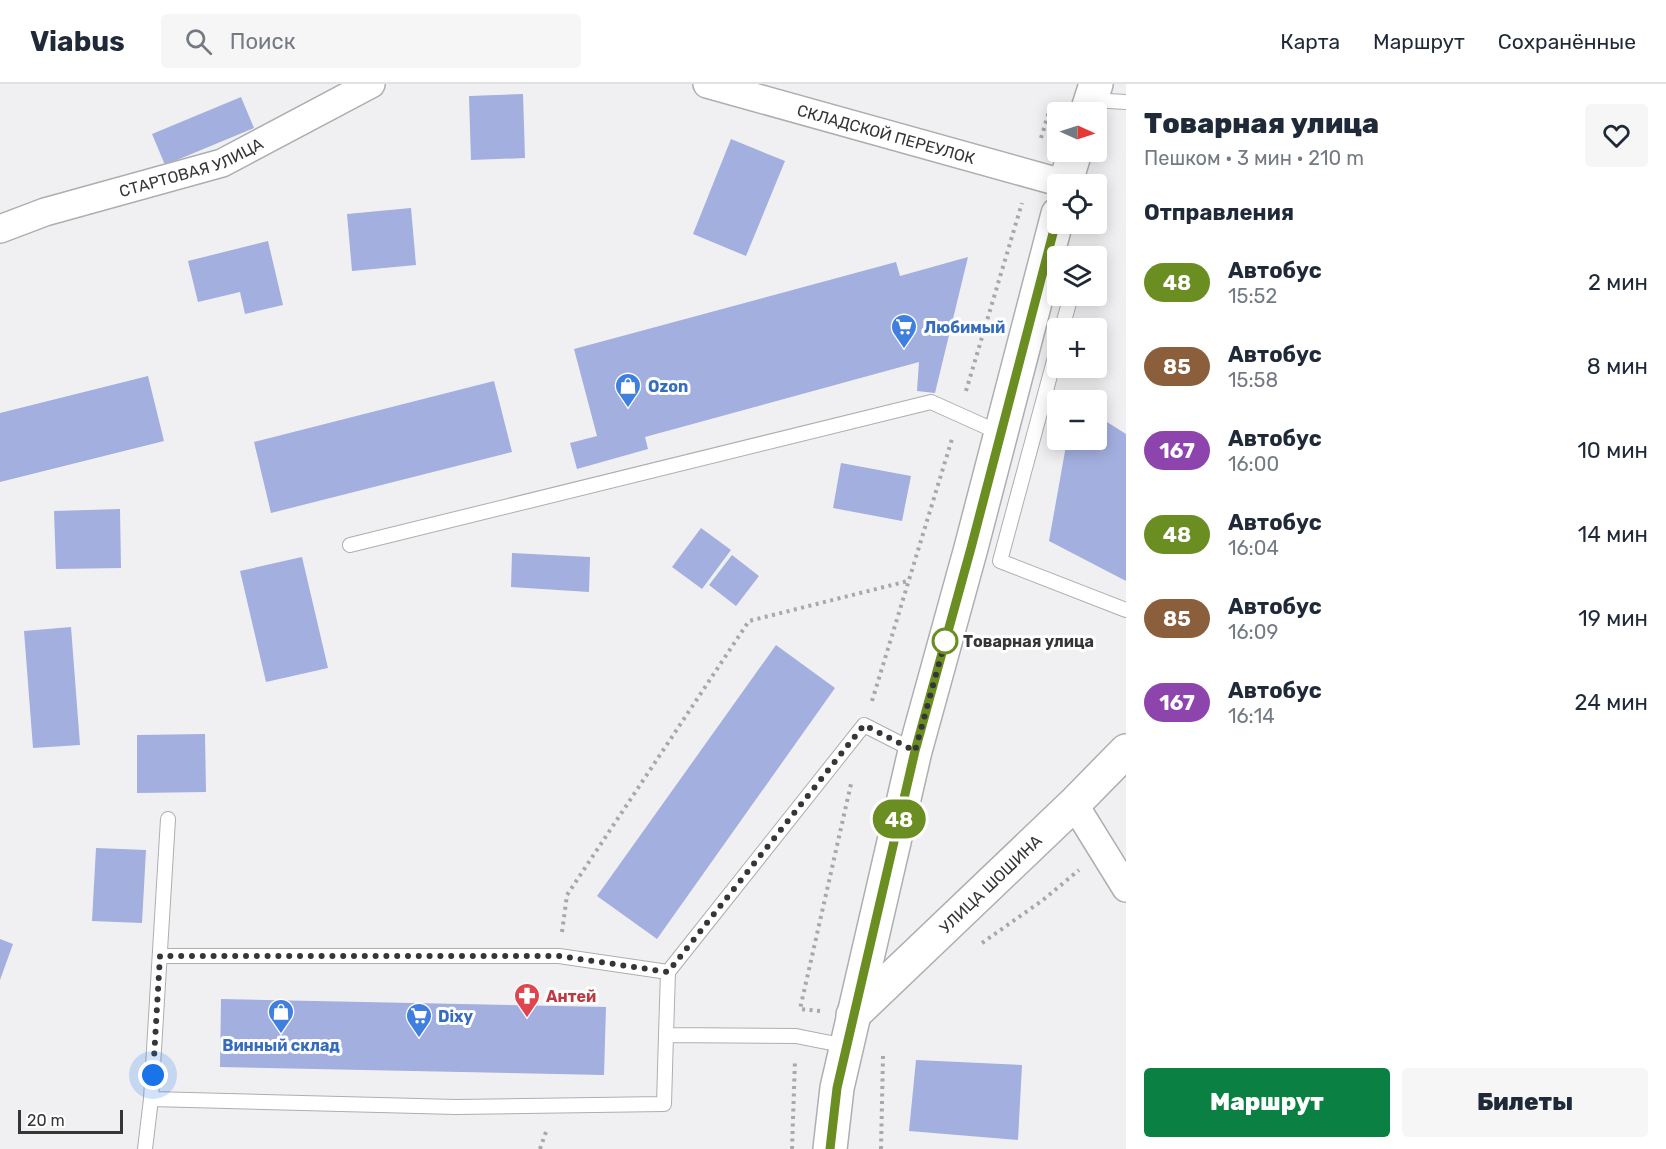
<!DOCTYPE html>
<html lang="ru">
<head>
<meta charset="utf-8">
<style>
  :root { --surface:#fff; --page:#f6f6f7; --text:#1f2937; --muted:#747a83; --line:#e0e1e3; --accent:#0b8043 }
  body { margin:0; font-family:Rubik,sans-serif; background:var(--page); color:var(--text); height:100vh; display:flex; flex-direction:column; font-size:22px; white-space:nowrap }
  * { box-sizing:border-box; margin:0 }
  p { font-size:20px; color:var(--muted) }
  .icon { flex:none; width:33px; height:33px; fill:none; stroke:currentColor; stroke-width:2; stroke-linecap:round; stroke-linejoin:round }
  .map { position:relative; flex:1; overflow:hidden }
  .sheet { display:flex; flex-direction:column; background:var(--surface); width:540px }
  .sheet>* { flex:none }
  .badge { padding:0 12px; border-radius:20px; font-size:21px; line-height:39px }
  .needle { width:39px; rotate:93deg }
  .fabs { position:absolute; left:1047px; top:18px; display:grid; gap:12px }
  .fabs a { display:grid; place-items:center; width:60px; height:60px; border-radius:6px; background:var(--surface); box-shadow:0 3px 15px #0003; font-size:30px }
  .scale { position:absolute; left:18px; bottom:15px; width:105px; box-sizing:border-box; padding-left:6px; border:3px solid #363637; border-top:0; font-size:16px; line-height:21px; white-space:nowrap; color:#363637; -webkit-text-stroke:4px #fff; paint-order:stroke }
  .you { position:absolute; width:30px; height:30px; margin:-15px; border:4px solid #fff; border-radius:50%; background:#1a73e8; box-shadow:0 0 0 9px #1a73e833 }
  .map>.badge { position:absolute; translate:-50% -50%; box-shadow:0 0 0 3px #fff }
  h2 { padding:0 18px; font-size:22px; line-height:54px }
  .round { display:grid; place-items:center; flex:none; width:63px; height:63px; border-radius:6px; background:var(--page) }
  .head { display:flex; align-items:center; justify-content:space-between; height:102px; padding:0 18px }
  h1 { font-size:28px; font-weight:800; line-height:45px }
  .action { display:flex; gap:12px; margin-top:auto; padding:12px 18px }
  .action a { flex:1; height:69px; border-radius:6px; background:var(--accent); color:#fff; font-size:24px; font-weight:800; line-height:69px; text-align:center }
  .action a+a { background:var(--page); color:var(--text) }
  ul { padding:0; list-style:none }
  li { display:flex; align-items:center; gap:18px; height:84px; padding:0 18px }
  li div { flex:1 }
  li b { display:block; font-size:22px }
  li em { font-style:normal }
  li .badge { min-width:66px; font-weight:700; text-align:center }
  header { display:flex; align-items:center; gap:36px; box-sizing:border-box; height:84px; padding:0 30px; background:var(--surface); border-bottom:2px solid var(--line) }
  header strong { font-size:28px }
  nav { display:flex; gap:33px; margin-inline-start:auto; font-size:21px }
  .search { width:420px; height:54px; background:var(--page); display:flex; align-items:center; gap:15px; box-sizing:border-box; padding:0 21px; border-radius:6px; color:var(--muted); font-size:22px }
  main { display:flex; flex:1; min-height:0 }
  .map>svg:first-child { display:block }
</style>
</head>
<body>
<header>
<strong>Viabus</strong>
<div class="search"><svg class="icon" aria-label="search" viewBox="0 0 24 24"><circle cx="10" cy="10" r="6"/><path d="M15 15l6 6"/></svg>Поиск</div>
<nav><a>Карта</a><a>Маршрут</a><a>Сохранённые</a></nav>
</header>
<main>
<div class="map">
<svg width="1126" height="1065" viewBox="0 0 1126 1065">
  <rect width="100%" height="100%" fill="#f0f0f3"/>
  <!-- building -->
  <path fill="#a3afdf" d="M523 10 525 74 471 76 469 12Z
    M241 13 254 44 165 81 152 50Z
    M731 55 785 77 746 172 693 150Z
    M411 124 416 181 352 187 347 130Z
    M268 157 283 221 245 230 240 208 198 218 188 177Z
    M968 173 935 309 917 307 919 278 645 353 648 365 577 385 570 359 597 352 574 265 896 178 900 192Z
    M148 292 164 357 0 398V329Z
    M494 297 512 368 271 429 254 358Z
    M1096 331 1126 350V497L1049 457 1067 356H1096Z
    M841 379 911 392 902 437 833 424Z
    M120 425 121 484 56 485 54 427Z
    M701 444 731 466 702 505 672 483Z
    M512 469 590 473 589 508 511 503Z
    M732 471 759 492 736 522 709 501Z
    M302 473 328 584 266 598 240 487Z
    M71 543 80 661 33 664 24 547Z
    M776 561 835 604 657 855 597 812Z
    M205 650 206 708 137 709V651Z
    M96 764 146 766 142 839 92 837Z
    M0 855 13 860 0 896Z
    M221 915 606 923 604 991 220 983Z
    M916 976 1022 981 1018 1056 909 1047Z"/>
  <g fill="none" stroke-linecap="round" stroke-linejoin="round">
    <defs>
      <path id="service" d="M1091 16 1126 18
        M1062 244 1071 212
        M1058 262 1000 477 1126 526
        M350 461 931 318 1000 349
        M160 872H559L668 888
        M846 962 796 952 666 951 668 888 864 641 915 667
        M151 1015 168 735
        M145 1065 151 1015 456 1023 664 1020 666 951"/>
      <g id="minor">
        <path id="s1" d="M707 0 1066 100"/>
        <path id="s2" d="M0 145 45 128 222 79 371 0"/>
        <path d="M1074 720 1126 804"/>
      </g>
      <g id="tertiary">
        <path id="s3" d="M853 931 1074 720 1126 667"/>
      </g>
      <path id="secondary" d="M1087 28 1096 0
        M1065 100 1075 68
        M830 1065 837 1004 915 667 971 464 1058 130"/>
    </defs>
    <!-- service casing -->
    <use href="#service" stroke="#adaeb0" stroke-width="16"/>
    <!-- minor casing -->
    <use href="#minor" stroke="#adaeb0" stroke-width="30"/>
    <!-- tertiary casing -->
    <use href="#tertiary" stroke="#adaeb0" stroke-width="36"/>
    <!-- secondary casing -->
    <use href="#secondary" stroke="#adaeb0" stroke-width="36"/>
    <!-- path -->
    <path stroke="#a8a8aa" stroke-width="4" stroke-dasharray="3 4.5" stroke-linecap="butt" d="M1041 54 1052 18
      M966 307 1022 119
      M872 617 952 355
      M562 848 567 811 749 537 908 497
      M982 859 1043 816 1079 786
      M820 927 800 925 851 700
      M540 1065 547 1045
      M792 1065 795 976
      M881 1065 883 972"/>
    <!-- service -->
    <use href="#service" stroke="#fff" stroke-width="14"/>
    <!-- minor -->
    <use href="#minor" stroke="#fff" stroke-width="27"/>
    <!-- tertiary -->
    <use href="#tertiary" stroke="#fff" stroke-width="33"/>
    <!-- secondary -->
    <use href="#secondary" stroke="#fff" stroke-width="33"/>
  </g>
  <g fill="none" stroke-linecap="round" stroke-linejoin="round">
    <defs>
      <path id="line" d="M830 1065 837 1004 915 667 971 464 1058 130"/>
    </defs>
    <!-- line casing -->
    <use href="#line" stroke="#fff" stroke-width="14"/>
    <!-- line -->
    <use href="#line" stroke="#6b8e23" stroke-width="9"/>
    <!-- walk -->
    <path stroke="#363637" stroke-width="6" stroke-dasharray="0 10.8" d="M153 991 160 872H559L668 888 864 641 915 667 946 554 945 557"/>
  </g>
  <!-- icons -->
  <defs>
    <symbol id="supermarket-pin" viewBox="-11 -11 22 30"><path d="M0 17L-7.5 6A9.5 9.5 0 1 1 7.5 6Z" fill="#3f7fe0" stroke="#fff"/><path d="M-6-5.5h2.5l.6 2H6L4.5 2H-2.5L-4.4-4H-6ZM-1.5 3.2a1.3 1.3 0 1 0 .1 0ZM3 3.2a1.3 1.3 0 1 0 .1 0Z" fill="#fff"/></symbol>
    <symbol id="shop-pin" viewBox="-11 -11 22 30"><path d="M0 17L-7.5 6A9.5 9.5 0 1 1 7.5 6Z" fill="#3f7fe0" stroke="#fff"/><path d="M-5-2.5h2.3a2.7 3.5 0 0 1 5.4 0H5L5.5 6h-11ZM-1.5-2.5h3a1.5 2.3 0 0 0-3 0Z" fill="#fff"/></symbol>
    <symbol id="pharmacy-pin" viewBox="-11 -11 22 30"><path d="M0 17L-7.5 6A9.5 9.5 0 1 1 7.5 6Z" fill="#e0444e" stroke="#fff"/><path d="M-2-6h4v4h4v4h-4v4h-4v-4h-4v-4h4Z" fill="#fff"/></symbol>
  </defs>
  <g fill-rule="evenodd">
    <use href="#supermarket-pin" x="889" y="228" width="30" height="40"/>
    <use href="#shop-pin" x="613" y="287" width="30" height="40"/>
    <use href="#pharmacy-pin" x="512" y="897" width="30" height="40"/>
    <use href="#shop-pin" x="266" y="913" width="30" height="40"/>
    <use href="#supermarket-pin" x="404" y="917" width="30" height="40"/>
  </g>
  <!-- markers -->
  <circle fill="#fff" stroke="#6b8e23" stroke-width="3" cx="945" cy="557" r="12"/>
  <g text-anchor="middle" stroke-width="6" stroke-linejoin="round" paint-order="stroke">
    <!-- street labels -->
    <g font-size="16" fill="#363637" stroke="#fff">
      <text dy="6" stroke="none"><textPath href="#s1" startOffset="186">СКЛАДСКОЙ ПЕРЕУЛОК</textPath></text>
      <text dy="6" stroke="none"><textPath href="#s2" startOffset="201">СТАРТОВАЯ УЛИЦА</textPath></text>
      <text dy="6" stroke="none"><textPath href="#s3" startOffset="190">УЛИЦА ШОШИНА</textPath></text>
    </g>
    <!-- shop labels -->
    <g font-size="16" font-weight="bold" fill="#366cbe" stroke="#fff" text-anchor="start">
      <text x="924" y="249">Любимый</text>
      <text x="648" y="308">Ozon</text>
      <text x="438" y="938">Dixy</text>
      <text x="281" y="967" text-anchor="middle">Винный склад</text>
    </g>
    <!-- stop labels -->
    <g font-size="16" font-weight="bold" fill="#363637" stroke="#fff" text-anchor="start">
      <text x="963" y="563">Товарная улица</text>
    </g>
    <!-- health labels -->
    <g font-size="16" font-weight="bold" fill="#be3a42" stroke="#fff" text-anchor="start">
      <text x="546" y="918">Антей</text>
    </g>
  </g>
</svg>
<div class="fabs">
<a><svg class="needle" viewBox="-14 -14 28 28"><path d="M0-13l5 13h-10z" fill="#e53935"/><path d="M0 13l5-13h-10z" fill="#747a83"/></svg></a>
<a><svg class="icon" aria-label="locate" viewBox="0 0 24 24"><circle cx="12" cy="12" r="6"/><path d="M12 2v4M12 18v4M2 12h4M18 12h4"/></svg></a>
<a><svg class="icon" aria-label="layers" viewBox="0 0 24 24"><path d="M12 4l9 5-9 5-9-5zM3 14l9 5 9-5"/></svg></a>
<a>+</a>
<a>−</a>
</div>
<div class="scale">20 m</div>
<div class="you" style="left:153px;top:991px"></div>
<b class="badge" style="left:899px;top:735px;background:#6b8e23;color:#fff">48</b>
</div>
<section class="sheet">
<div class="head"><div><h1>Товарная улица</h1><p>Пешком · 3 мин · 210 m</p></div><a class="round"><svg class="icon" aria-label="heart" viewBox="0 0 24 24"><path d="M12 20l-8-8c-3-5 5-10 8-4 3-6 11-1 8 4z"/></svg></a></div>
<h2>Отправления</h2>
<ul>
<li><span class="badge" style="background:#6b8e23;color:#fff">48</span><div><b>Автобус</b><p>15:52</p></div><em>2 мин</em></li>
<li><span class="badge" style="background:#8b5e3c;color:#fff">85</span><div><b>Автобус</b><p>15:58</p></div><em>8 мин</em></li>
<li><span class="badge" style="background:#8e44ad;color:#fff">167</span><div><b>Автобус</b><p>16:00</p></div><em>10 мин</em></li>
<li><span class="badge" style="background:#6b8e23;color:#fff">48</span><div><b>Автобус</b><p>16:04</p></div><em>14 мин</em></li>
<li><span class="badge" style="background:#8b5e3c;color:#fff">85</span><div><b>Автобус</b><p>16:09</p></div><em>19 мин</em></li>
<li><span class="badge" style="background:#8e44ad;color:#fff">167</span><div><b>Автобус</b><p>16:14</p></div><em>24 мин</em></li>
</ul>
<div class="action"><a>Маршрут</a><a>Билеты</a></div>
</section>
</main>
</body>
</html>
